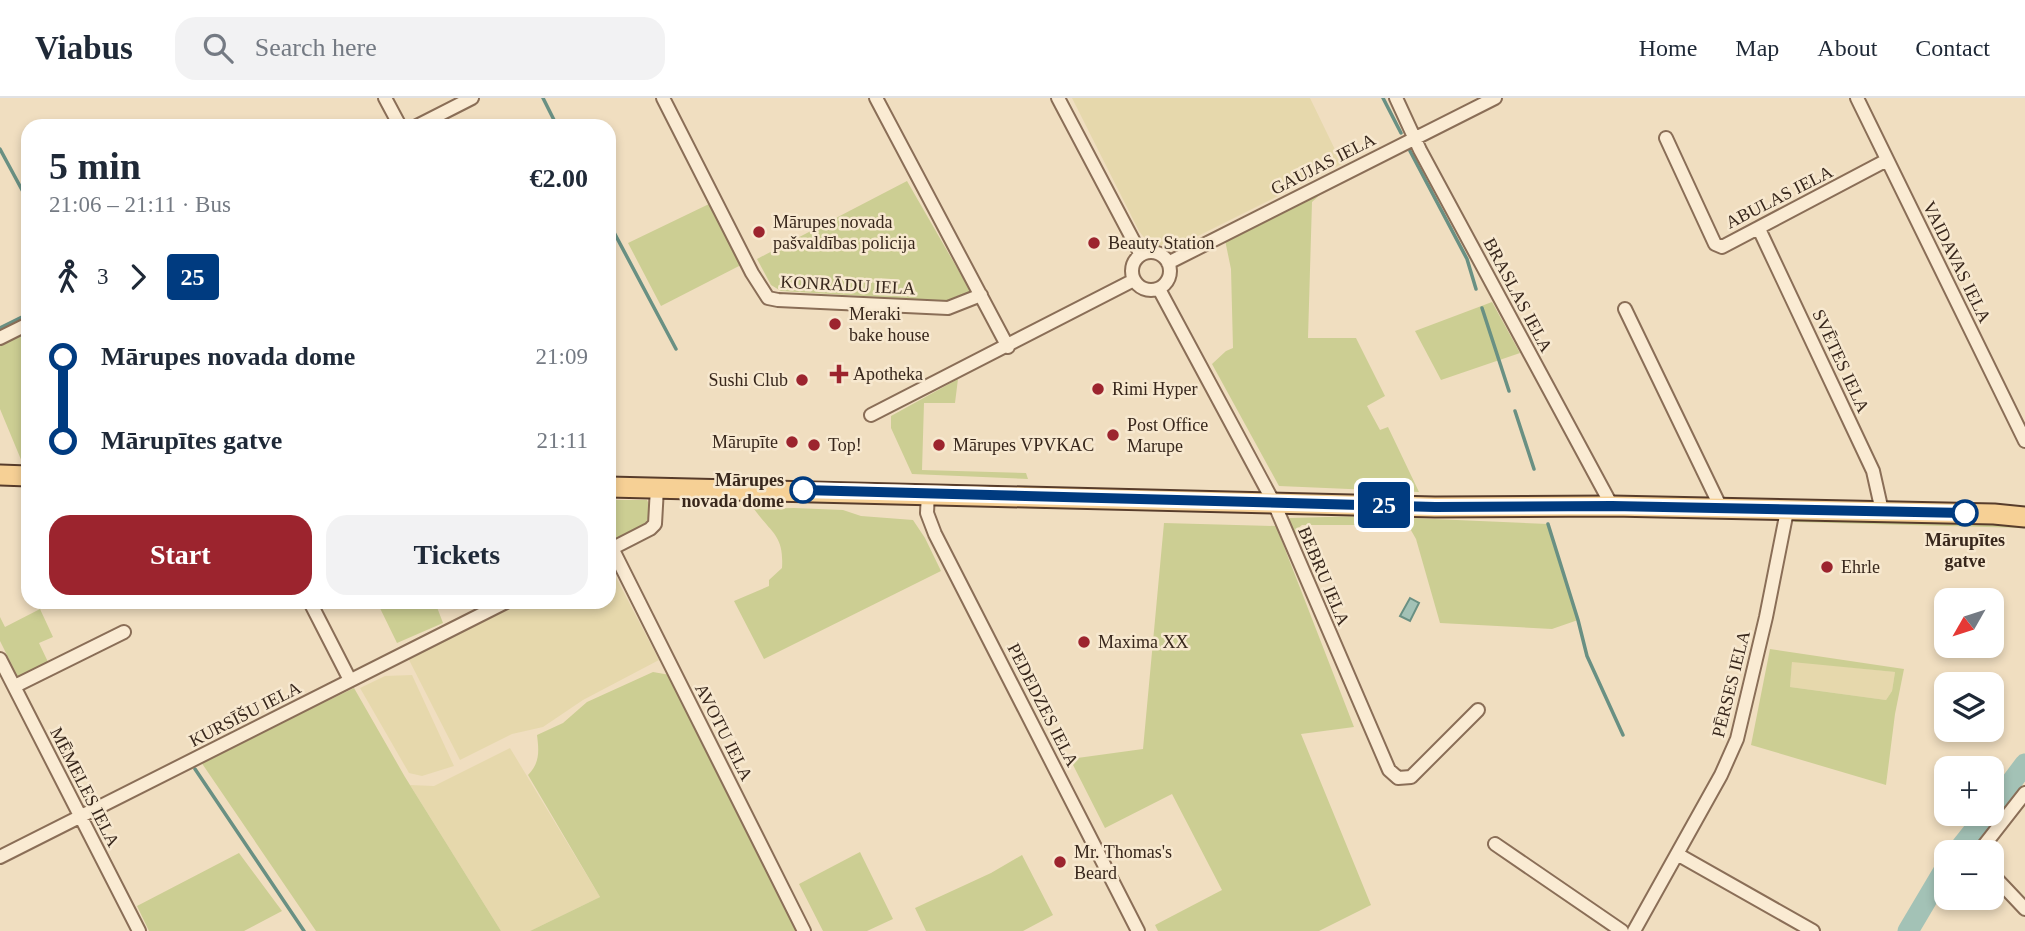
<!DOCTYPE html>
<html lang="en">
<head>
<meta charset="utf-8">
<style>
  :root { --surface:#fff; --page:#f2f2f3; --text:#1f2937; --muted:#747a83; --line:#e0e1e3; --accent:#9c242e }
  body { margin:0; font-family:"Times New Roman",serif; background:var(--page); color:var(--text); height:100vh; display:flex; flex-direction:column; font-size:26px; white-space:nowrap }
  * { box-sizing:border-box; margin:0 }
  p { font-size:23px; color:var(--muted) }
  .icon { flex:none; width:38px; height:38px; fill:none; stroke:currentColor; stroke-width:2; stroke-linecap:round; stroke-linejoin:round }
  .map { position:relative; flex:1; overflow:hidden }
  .panel { position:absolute; left:21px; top:21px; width:595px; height:490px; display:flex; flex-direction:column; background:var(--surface); border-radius:21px; box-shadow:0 4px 10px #0003 }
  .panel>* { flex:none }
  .badge { padding:0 14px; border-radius:5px; font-size:24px; line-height:46px }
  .needle { width:46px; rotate:231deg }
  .buttons { position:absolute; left:1934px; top:490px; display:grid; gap:14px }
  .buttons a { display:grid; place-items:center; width:70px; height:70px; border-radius:14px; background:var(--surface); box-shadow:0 4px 10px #0003; font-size:35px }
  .map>.badge { position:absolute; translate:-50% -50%; box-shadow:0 0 0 4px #fff }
  .legs { display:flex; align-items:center; gap:10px; height:77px; padding:0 28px; font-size:23px }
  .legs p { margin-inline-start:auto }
  .headline { display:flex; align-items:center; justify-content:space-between; height:119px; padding:0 28px }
  h1 { font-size:38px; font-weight:800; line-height:52px }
  .button { display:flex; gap:14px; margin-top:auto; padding:14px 28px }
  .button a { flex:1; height:80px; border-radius:21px; background:var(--accent); color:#fff; font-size:28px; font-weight:800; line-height:80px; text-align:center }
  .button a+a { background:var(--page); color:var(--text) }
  ul { padding:0 28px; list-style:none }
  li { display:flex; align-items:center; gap:24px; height:84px; font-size:26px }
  li i { display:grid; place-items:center; width:10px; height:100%; margin:0 9px; background:currentColor }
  li i::after { content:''; width:18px; height:18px; margin:-9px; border:5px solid; border-radius:50%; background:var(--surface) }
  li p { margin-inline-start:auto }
  li:first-child i { background:linear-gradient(#0000 50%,currentColor 0) }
  li:last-child i { background:linear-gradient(currentColor 50%,#0000 0) }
  header { display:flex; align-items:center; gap:42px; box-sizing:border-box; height:98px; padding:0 35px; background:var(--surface); border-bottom:2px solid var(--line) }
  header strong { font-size:33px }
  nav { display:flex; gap:38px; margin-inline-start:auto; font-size:24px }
  .search { width:490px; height:63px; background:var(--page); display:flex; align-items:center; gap:18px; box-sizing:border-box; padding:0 24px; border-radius:21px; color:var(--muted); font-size:26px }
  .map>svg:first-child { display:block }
</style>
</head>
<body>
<header>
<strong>Viabus</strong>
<div class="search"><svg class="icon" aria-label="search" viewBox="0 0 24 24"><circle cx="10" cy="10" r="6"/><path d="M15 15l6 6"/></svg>Search here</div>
<nav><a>Home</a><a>Map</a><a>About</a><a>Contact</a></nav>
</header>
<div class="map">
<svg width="2025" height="833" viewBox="0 0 2025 833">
  <rect width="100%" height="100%" fill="#f0dec0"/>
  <!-- farmland -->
  <path fill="#e6d8ac" d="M1072 0H1310L1342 66 1172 151 1146 142 1139 133Z
    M609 466 659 562 583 602 543 629 512 636 460 662 407 558 520 504H609Z
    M1792 563 1895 574 1892 593 1886 602 1790 589Z
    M412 577 454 668 422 678 409 675 360 590 385 578Z
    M510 650 600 799 530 833H501L410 687 434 688Z"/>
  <!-- green -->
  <path fill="#ccce93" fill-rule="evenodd" d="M907 83 968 189 970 195 967 202 961 204 781 193 771 187 757 161Z
    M1324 93 1312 104 1308 240H1356L1385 298 1367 308 1380 332 1388 329 1419 394 1279 388 1212 266 1226 253 1233 250 1231 171 1225 142Z
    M709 106 741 167 661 208 628 145Z
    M1492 204 1520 255 1441 282 1415 233Z
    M28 232V364H22L0 311V246Z
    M958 281 955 305H924L922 372 1026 375 1028 381 912 376 891 330V318Z
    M609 402H647C658 423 633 440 613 441L609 435Z
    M794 410 843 412 861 418 913 422 925 440 941 473 764 561 734 503 769 488V482L782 470C784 437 772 436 754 411Z
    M1365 418 1548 426 1578 522 1552 531 1440 525 1416 441 1408 427H1302L1296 432 1295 437 1288 424 1290 420Z
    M1799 421 2025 426V430L1794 424Z
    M1164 425 1276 428 1354 629 1301 636 1371 807 1319 833H1158L1155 827 1222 792 1172 696 1105 730 1070 661 1143 651Z
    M377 504H435L443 525 397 545Z
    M40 511 53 539 39 545 48 564 18 579 0 543V519L5 529Z
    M1770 551 1904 571 1895 616 1886 687 1751 647ZM1792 564 1895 574 1892 593 1886 602 1790 589Z
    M653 574 670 577 800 833H530L600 799 528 677C540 665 539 653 537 637L563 625 587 604Z
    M354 590 405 679 501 833H316L201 664Z
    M860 754 893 821 867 833H823L799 786Z
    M239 755 282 813 244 833H149L137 808Z
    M1022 757 1053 817 1023 833H926L915 810 991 775Z"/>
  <!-- water -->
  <path fill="#a3c2b6" stroke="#699083" stroke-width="2" d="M1410 500 1419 505 1410 523 1400 518Z"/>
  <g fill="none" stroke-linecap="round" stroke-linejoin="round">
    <!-- stream -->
    <path stroke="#699083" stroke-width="3.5" d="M543 0 557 28
      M1383 0 1401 35
      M0 51 28 103
      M1410 53 1467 161 1476 191
      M609 125 676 251
      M1482 210 1509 293
      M0 230 28 216
      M1515 313 1534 371
      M1548 426 1578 522 1587 558 1623 637
      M195 671 304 833"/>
    <!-- river -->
    <path stroke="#a3c2b6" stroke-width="21" d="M1992 710 2025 666
      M1957 754 1987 716
      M1908 833 1946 769"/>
    <defs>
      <path id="minor" d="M385 0 400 28
        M663 0 752 175 768 200 778 202 948 210 981 197
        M876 0 1008 249
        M1058 0 1141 157
        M1396 0 1420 52 1612 408
        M1857 0 2025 343
        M417 28 472 0
        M1666 40 1715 146 1722 149 1887 62
        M1759 131 1873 373 1882 413
        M1132 173a19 19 0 1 1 38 0a19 19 0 1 1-38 0Z
        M1168 165 1495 0
        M1159 191 1274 405 1389 672 1398 680 1411 679 1478 612
        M1625 211 1721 410
        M0 240 28 226
        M871 317 1134 182
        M928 395 927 415 935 436 1138 833
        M612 450 804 833
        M609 452 650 431 655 426 657 390
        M310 504 350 582
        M0 561 139 833
        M15 588 124 534
        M1495 746 1622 833
        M1983 754 1982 750 2025 695
        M1677 756 1813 833
        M0 759 506 504
        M1992 776 2025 811
        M1634 833 1721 677 1737 641 1766 519 1787 413"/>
      <path id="primary" d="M0 377 28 378
        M609 389 1435 409 1612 408 1994 416 2025 419"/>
    </defs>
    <!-- minor casing -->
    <use href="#minor" stroke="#8a6e57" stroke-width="16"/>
    <!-- primary casing -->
    <use href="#primary" stroke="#573c2b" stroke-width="23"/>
    <!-- minor -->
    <use href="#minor" stroke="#faebd3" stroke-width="12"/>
    <!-- primary -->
    <use href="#primary" stroke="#f6d095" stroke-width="19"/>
  </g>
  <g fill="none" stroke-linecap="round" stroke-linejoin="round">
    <defs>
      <path id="line-1" d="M803 392 1435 409 1612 408 1965 415"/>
    </defs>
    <!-- line-1 casing -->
    <use href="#line-1" stroke="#fff" stroke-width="16"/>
    <!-- line-1 -->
    <use href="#line-1" stroke="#003b80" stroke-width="10"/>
  </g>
  <!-- markers -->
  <g fill="#9c242e" stroke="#f7e8cf" stroke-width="2.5">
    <circle cx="759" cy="134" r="7"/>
    <circle cx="1094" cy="145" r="7"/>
    <circle cx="835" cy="226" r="7"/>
    <path d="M835.5 265.5h7v7h7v7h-7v7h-7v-7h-7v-7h7z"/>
    <circle cx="802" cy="282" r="7"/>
    <circle cx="1098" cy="291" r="7"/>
    <circle cx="1113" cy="337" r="7"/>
    <circle cx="792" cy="344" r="7"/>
    <circle cx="814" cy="347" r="7"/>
    <circle cx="939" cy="347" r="7"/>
    <circle cx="1827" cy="469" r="7"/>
    <circle cx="1084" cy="544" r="7"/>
    <circle cx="1060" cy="764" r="7"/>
  </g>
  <g fill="#fff" stroke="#003b80" stroke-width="3.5">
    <circle cx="803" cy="392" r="12"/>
    <circle cx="1965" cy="415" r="12"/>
  </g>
  <g text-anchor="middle" stroke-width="5" stroke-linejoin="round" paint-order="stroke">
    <!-- street labels -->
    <g font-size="18" fill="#38271c" stroke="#f7e8cf">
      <text transform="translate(1323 66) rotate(-27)" y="6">GAUJAS IELA</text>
      <text transform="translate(1779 99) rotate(-27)" y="6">ABULAS IELA</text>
      <text transform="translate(1957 164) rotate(64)" y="6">VAIDAVAS IELA</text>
      <text transform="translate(848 187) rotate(3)" y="6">KONRĀDU IELA</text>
      <text transform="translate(1518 197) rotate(62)" y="6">BRASLAS IELA</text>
      <text transform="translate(1841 263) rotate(65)" y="6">SVĒTES IELA</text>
      <text transform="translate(1324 478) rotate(67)" y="6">BEBRU IELA</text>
      <text transform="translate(1731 586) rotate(-76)" y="6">PĒRSES IELA</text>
      <text transform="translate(1043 607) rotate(63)" y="6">PEDEDZES IELA</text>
      <text transform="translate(245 616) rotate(-27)" y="6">KURSĪŠU IELA</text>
      <text transform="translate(724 634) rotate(63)" y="6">AVOTU IELA</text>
      <text transform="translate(85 689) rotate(63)" y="6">MĒMELES IELA</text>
    </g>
    <!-- poi labels -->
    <g font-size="18" fill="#38271c" stroke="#f7e8cf" text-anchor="start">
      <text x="773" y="130">Mārupes novada<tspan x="773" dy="21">pašvaldības policija</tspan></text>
      <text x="1108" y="151">Beauty Station</text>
      <text x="849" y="222">Meraki<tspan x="849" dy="21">bake house</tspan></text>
      <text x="853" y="282">Apotheka</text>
      <text x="788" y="288" text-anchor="end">Sushi Club</text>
      <text x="1112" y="297">Rimi Hyper</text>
      <text x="1127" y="333">Post Office<tspan x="1127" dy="21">Marupe</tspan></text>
      <text x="778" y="350" text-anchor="end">Mārupīte</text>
      <text x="828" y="353">Top!</text>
      <text x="953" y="353">Mārupes VPVKAC</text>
      <text x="1841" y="475">Ehrle</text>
      <text x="1098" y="550">Maxima XX</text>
      <text x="1074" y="760">Mr. Thomas's<tspan x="1074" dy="21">Beard</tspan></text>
    </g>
    <!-- stop labels -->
    <g font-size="18" font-weight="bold" fill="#38271c" stroke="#f7e8cf" text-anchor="end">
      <text x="784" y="388">Mārupes<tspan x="784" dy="21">novada dome</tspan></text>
      <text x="1965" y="448" text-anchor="middle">Mārupītes<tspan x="1965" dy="21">gatve</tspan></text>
    </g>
  </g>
</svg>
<div class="buttons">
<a><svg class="needle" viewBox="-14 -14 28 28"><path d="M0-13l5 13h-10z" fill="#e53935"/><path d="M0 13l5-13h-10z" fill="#747a83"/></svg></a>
<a><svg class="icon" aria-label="layers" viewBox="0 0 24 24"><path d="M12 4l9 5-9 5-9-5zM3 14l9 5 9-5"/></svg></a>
<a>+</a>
<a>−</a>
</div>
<b class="badge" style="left:1384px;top:407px;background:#003b80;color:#fff">25</b>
<section class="panel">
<div class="headline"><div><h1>5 min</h1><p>21:06 – 21:11 · Bus</p></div><b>€2.00</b></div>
<div class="legs"><svg class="icon" aria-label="walk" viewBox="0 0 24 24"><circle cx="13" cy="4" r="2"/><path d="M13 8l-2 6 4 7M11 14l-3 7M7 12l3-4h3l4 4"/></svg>3<svg class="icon" aria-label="forward" viewBox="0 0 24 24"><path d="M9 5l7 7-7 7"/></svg><b class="badge" style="background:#003b80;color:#fff">25</b></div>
<ul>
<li><i style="color:#003b80"></i><b>Mārupes novada dome</b><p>21:09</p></li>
<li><i style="color:#003b80"></i><b>Mārupītes gatve</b><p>21:11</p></li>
</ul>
<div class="button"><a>Start</a><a>Tickets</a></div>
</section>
</div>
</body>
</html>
